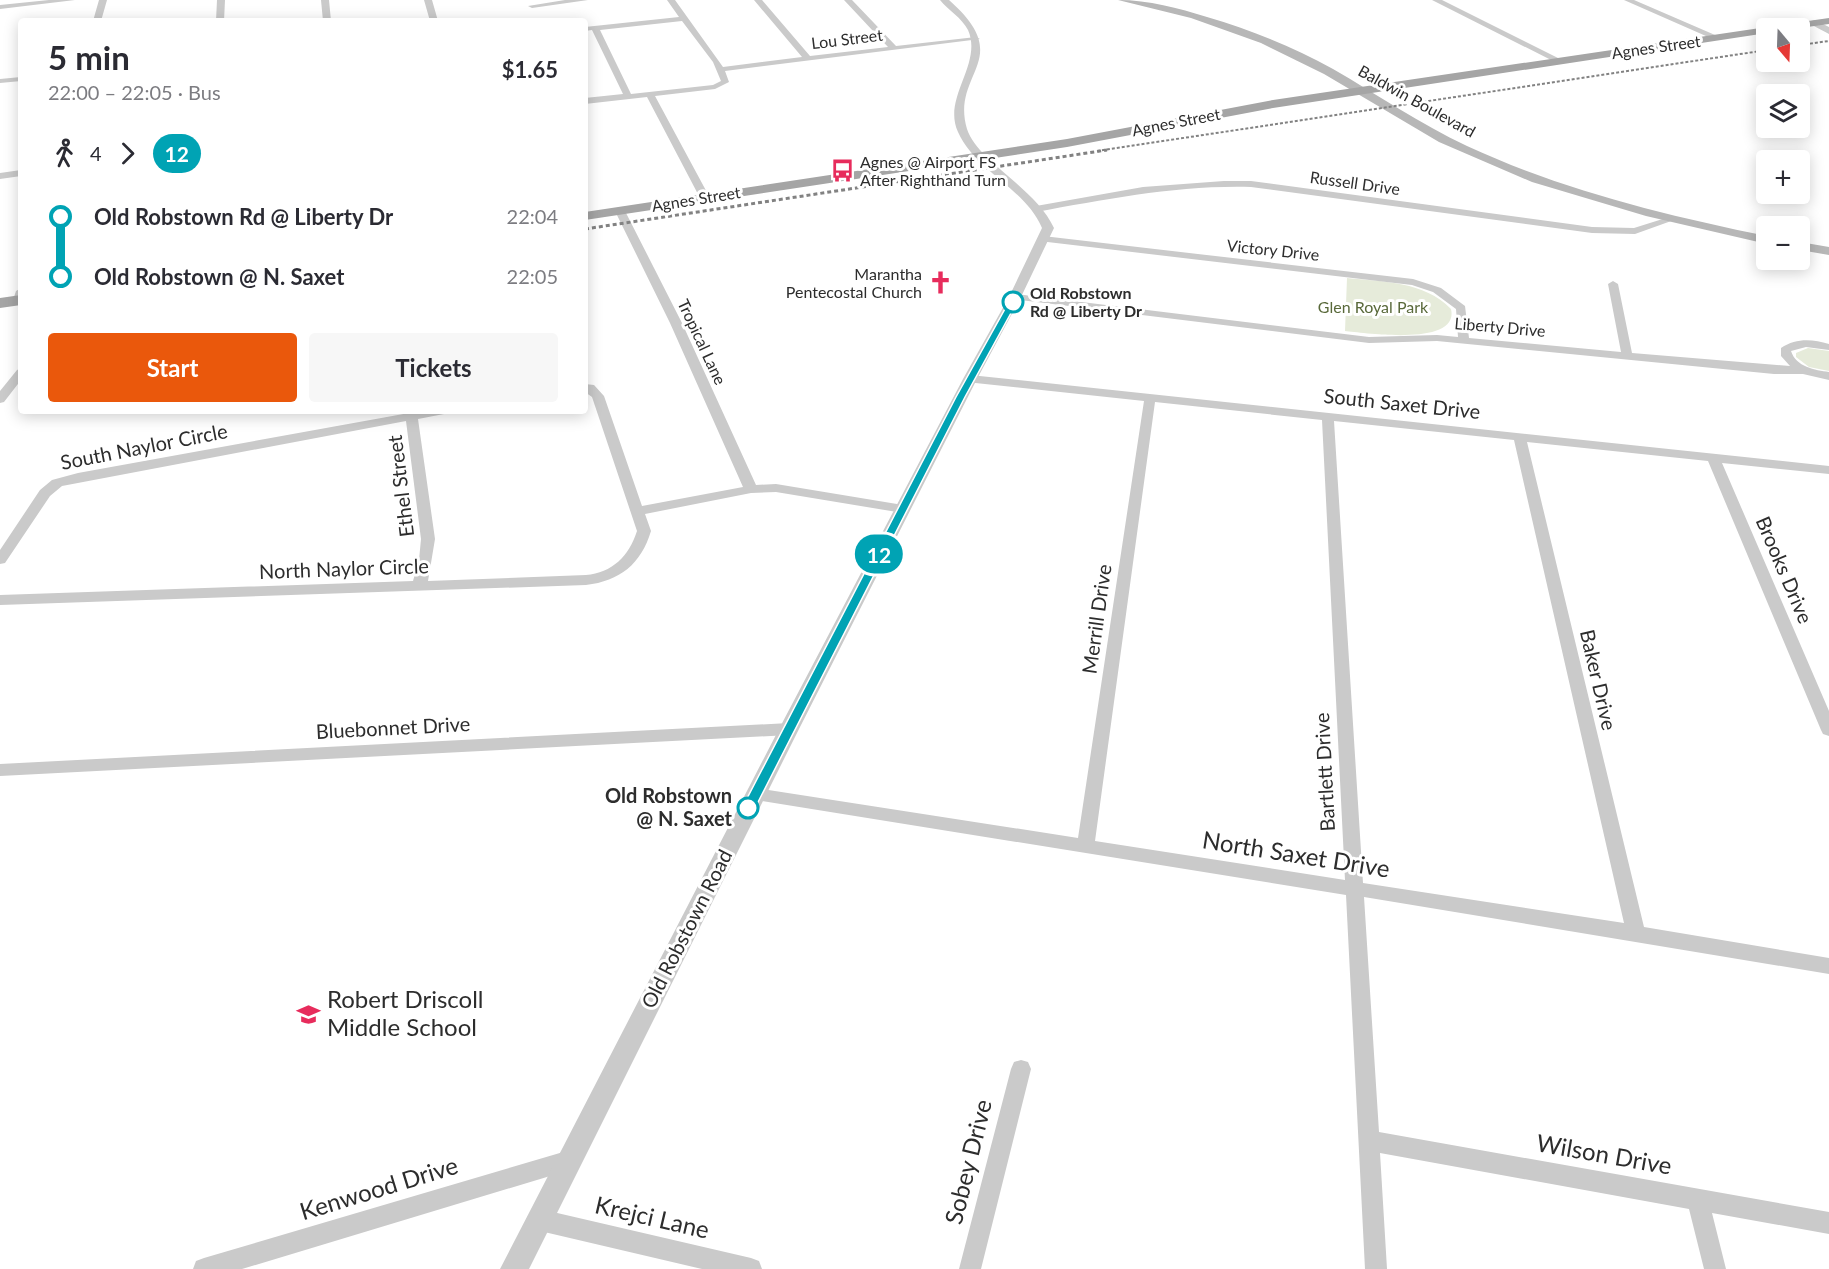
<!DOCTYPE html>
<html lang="en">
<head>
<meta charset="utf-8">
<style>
  :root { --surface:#fff; --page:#f7f7f7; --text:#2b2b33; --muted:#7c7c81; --accent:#ea580c }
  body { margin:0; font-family:Lato,sans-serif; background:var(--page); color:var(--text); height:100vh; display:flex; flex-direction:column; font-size:22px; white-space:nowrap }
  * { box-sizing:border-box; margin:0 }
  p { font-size:20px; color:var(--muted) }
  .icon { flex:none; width:33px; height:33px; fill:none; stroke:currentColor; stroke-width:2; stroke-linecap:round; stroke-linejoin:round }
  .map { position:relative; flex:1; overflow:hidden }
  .side { position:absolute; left:18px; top:18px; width:570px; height:396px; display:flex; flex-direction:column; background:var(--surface); border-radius:6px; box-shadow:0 3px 15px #0003 }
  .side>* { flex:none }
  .badge { padding:0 12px; border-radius:20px; font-size:21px; line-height:39px }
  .needle { width:39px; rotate:161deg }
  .tools { position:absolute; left:1756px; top:18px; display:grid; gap:12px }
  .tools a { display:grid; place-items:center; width:54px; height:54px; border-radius:6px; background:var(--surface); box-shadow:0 3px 15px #0003; font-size:30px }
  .map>.badge { position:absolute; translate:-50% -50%; box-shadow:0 0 0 3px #fff }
  .legs { display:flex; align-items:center; gap:9px; height:66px; padding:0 30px; font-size:20px }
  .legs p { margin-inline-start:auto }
  .overview { display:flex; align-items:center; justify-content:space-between; height:102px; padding:0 30px }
  h1 { font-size:33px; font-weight:700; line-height:45px }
  .button { display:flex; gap:12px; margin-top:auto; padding:12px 30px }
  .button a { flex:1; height:69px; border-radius:6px; background:var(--accent); color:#fff; font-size:24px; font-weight:700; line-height:69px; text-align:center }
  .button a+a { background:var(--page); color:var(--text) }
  ul { padding:0 30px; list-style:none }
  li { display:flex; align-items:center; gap:21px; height:60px; font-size:22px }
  li i { display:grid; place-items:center; width:9px; height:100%; margin:0 8px; background:currentColor }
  li i::after { content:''; width:15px; height:15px; margin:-8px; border:4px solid; border-radius:50%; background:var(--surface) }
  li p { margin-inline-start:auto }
  li:first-child i { background:linear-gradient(#0000 50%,currentColor 0) }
  li:last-child i { background:linear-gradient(currentColor 50%,#0000 0) }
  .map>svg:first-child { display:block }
</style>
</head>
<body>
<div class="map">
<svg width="1829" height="1269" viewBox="0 0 1829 1269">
  <rect width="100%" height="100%" fill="#fff"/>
  <!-- green -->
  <path fill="#e6ebda" d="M1347 278C1383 282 1424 281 1451 309 1460 347 1365 333 1345 331Z
    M1808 348 1829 351V371L1809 367 1796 357V353Z"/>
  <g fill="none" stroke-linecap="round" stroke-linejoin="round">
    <!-- minor -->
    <path fill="#cacaca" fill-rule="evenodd" d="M49 0H75L0 9V5Z
      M99 0H107L101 21H93Z
      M217 0H225L224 21H216Z
      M321 0H329L331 21H323Z
      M424 0H432L438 21H430Z
      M565 0H588L532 8 528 6Z
      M667 0H675L723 67 802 57 754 0H762L810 56 888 47 844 0H852L896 46 976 37 980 39 725 71 729 82 715 89 655 96 710 198 705 201 700 198 647 97 585 104V98L623 94 592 30 585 31V27L679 17ZM682 21 713 62 721 81 713 85 631 94 600 30Z
      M1432 0H1442L1564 61 1557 63Z
      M1624 0H1634L1722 38 1715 40Z
      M21 77V81L0 83V79Z
      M21 170V176L0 179V173Z
      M1224 181H1251L1592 227 1634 228 1669 217 1674 220 1635 234 1592 233 1251 187C1178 185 1108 199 1036 212L1031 209 1036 206 1143 187Z
      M620 208 625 211 682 323 756 485 776 484 903 505 910 509 908 512 903 513 776 492 751 493 645 514 651 531C641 564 620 581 586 585L0 605V595L413 581 419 560 421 539 406 421 62 486 50 496 5 563 0 564V550L40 490 52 480 78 473 420 411H446L444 414 418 419 435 539 428 581 586 575C612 573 629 556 637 531L592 397 585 392V384L594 385 604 396 642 506 743 487 670 323 615 211Z
      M1043 236 1413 279 1441 288 1465 306 1469 338 1621 352 1608 284 1613 281 1618 284 1632 353 1790 366 1781 356V348C1796 338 1812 339 1829 344V350L1806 347 1791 351C1796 367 1815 370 1829 372V380L1803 374H1774L1437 341 1369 343 1011 299 1010 297 1015 294 1369 337 1437 335 1458 337 1456 309 1433 292 1412 285 1039 241V237Z
      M21 288V303L14 302 13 300 16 291Z
      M21 368V380L4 402 0 403V391L17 370Z
      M970 375 1829 466V474L1722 463 1829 711V736L1823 734 1821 730 1708 461 1527 442 1644 927 1829 958V974L1364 897 1379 1132 1829 1212V1234L1712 1213 1726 1269H1704L1689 1209 1380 1153 1387 1269H1365L1346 895 750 799 748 794 750 789 756 788 1078 838 1144 401 966 382V376ZM1155 402 1322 420 1345 880 1095 841ZM1334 421 1514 440 1624 923 1363 883Z
      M789 723 795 725 797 729 795 733 789 735 0 776V764Z
      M1021 1060 1028 1062 1031 1069 981 1269H959L1011 1069 1014 1062Z
      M570 1150 578 1153 581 1160 578 1167 570 1170 242 1269H193L196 1261 204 1258Z
      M540 1209 751 1258 759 1261 762 1269H702L540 1231 532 1228 529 1220 532 1212Z"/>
    <!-- tertiary -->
    <path fill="#cacaca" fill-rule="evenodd" d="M940 0H949C1017 60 950 72 967 129 977 161 1036 188 1054 228L1021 297 977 379 799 729 529 1269H500L779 729 963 379 1009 297 1042 228C1025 188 976 172 958 132 942 98 983 64 968 30 962 18 948 10 940 0Z
      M1815 20 1829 27V34L1812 25V21Z"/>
    <!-- secondary -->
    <path fill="#b7b7b7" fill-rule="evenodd" d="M1118 0C1149 0 1178 8 1207 17 1251 30 1293 47 1333 69 1378 95 1420 124 1467 146 1562 190 1665 215 1767 236V244L1646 216 1532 182 1439 142 1324 74 1261 43 1191 18Z
      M1800 242 1829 247V255L1800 250Z"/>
    <!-- primary -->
    <path fill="#a5a5a5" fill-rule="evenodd" d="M1829 18V24L1800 28H1774L1780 25Z
      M1767 27 1772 28H1767V33L1273 108 1067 147 585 220V212L1067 139 1273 100Z
      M21 295V305L0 308V298Z"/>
    <!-- rail-far1 -->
    <path stroke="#828282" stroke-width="2" stroke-dasharray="3 2" stroke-linecap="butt" d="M1800 45 1829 41
      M1097 151 1767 50"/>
    <!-- rail -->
    <path stroke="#828282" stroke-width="3" stroke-dasharray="4 3" stroke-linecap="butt" d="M585 229 1107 150"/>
  </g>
  <!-- line-1 -->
  <path fill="#00a3b4" stroke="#fff" stroke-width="1.5" d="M1010 300 1017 302 965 397 755 808 753 812H744L742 808 956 397Z"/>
  <!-- icons -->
  <defs>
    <symbol id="bus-bare" viewBox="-9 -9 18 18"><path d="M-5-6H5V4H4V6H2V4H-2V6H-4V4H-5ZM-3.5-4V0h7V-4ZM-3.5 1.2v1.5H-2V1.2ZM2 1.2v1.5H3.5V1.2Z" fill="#e72c5c" stroke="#fff" stroke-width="2.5" paint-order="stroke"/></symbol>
    <symbol id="church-bare" viewBox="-9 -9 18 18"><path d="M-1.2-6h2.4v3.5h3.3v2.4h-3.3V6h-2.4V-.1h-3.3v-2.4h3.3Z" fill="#e72c5c" stroke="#fff" stroke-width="2.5" paint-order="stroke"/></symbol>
    <symbol id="school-bare" viewBox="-9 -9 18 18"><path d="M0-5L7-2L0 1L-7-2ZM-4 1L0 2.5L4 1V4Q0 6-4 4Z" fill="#e72c5c" stroke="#fff" stroke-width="2.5" paint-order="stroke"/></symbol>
  </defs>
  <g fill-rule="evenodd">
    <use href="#bus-bare" x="826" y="154" width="33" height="33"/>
    <use href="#church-bare" x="924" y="266" width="33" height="33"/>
    <use href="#school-bare" x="292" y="998" width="33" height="33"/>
  </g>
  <!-- markers -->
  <g fill="#fff" stroke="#00a3b4" stroke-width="3">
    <circle cx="1013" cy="302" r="10"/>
    <circle cx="748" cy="808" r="10"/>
  </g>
  <g text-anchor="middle" stroke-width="6" stroke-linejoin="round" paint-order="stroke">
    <!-- far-street labels -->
    <g font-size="16" fill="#2d2d2d" stroke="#fff">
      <text transform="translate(847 39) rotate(-7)" y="6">Lou Street</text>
      <text transform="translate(1656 47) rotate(-8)" y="6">Agnes Street</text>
      <text transform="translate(1417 101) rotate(29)" y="6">Baldwin Boulevard</text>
      <text transform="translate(1176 122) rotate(-11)" y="6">Agnes Street</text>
      <text transform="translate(1355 183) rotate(8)" y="6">Russell Drive</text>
      <text transform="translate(696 199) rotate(-9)" y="6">Agnes Street</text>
      <text transform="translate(1273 250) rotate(6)" y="6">Victory Drive</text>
      <text transform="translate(1500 327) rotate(5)" y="6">Liberty Drive</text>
      <text transform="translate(702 342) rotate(65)" y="6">Tropical Lane</text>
    </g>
    <!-- far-poi labels -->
    <g font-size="16" fill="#2d2d2d" stroke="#fff" text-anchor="start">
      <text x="860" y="168">Agnes @ Airport FS<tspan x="860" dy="18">After Righthand Turn</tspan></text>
      <text x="922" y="280" text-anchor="end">Marantha<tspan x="922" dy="18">Pentecostal Church</tspan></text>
    </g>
    <!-- far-stop labels -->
    <g font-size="16" font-weight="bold" fill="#2d2d2d" stroke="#fff" text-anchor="start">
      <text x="1030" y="299">Old Robstown<tspan x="1030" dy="18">Rd @ Liberty Dr</tspan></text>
    </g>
    <!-- far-park labels -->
    <g font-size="16" fill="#59693a" stroke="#fff">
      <text x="1373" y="313">Glen Royal Park</text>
    </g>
    <!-- street labels -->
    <g font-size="20" fill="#2d2d2d" stroke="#fff">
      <text transform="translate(1402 404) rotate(6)" y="7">South Saxet Drive</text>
      <text transform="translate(144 447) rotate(-11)" y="7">South Naylor Circle</text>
      <text transform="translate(401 486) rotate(-97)" y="7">Ethel Street</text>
      <text transform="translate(344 569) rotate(-2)" y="7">North Naylor Circle</text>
      <text transform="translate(1784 570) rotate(67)" y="7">Brooks Drive</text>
      <text transform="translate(1097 619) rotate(-82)" y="7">Merrill Drive</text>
      <text transform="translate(1598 680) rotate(77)" y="7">Baker Drive</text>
      <text transform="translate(393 728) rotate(-3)" y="7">Bluebonnet Drive</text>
      <text transform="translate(1325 772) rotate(-93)" y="7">Bartlett Drive</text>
      <text transform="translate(687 929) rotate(-63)" y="7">Old Robstown Road</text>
    </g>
    <!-- stop labels -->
    <g font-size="20" font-weight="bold" fill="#2d2d2d" stroke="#fff" text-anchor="end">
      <text x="732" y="803">Old Robstown<tspan x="732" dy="23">@ N. Saxet</tspan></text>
    </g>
    <!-- near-street labels -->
    <g font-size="24" fill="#2d2d2d" stroke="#fff">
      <text transform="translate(1296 855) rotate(9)" y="8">North Saxet Drive</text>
      <text transform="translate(1604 1155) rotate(10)" y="8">Wilson Drive</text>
      <text transform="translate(969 1162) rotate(-76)" y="8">Sobey Drive</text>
      <text transform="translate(379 1189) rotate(-17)" y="8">Kenwood Drive</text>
      <text transform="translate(652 1218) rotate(13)" y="8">Krejci Lane</text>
    </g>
    <!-- near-poi labels -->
    <g font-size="24" fill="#2d2d2d" stroke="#fff" text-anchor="start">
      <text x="327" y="1008">Robert Driscoll<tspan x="327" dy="28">Middle School</tspan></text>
    </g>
  </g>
</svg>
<div class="tools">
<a><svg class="needle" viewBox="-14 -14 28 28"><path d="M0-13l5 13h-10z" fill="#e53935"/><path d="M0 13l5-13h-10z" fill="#7c7c81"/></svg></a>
<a><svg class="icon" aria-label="layers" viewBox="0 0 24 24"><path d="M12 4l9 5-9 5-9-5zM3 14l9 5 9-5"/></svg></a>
<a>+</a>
<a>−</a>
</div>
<b class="badge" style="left:879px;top:554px;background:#00a3b4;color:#fff">12</b>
<section class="side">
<div class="overview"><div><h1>5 min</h1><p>22:00 – 22:05 · Bus</p></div><b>$1.65</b></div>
<div class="legs"><svg class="icon" aria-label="walk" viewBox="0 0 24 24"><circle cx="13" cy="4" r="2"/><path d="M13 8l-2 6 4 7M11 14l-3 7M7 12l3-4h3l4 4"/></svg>4<svg class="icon" aria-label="forward" viewBox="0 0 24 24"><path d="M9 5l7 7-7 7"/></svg><b class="badge" style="background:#00a3b4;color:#fff">12</b></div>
<ul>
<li><i style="color:#00a3b4"></i><b>Old Robstown Rd @ Liberty Dr</b><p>22:04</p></li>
<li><i style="color:#00a3b4"></i><b>Old Robstown @ N. Saxet</b><p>22:05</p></li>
</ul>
<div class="button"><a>Start</a><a>Tickets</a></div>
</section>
</div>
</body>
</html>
